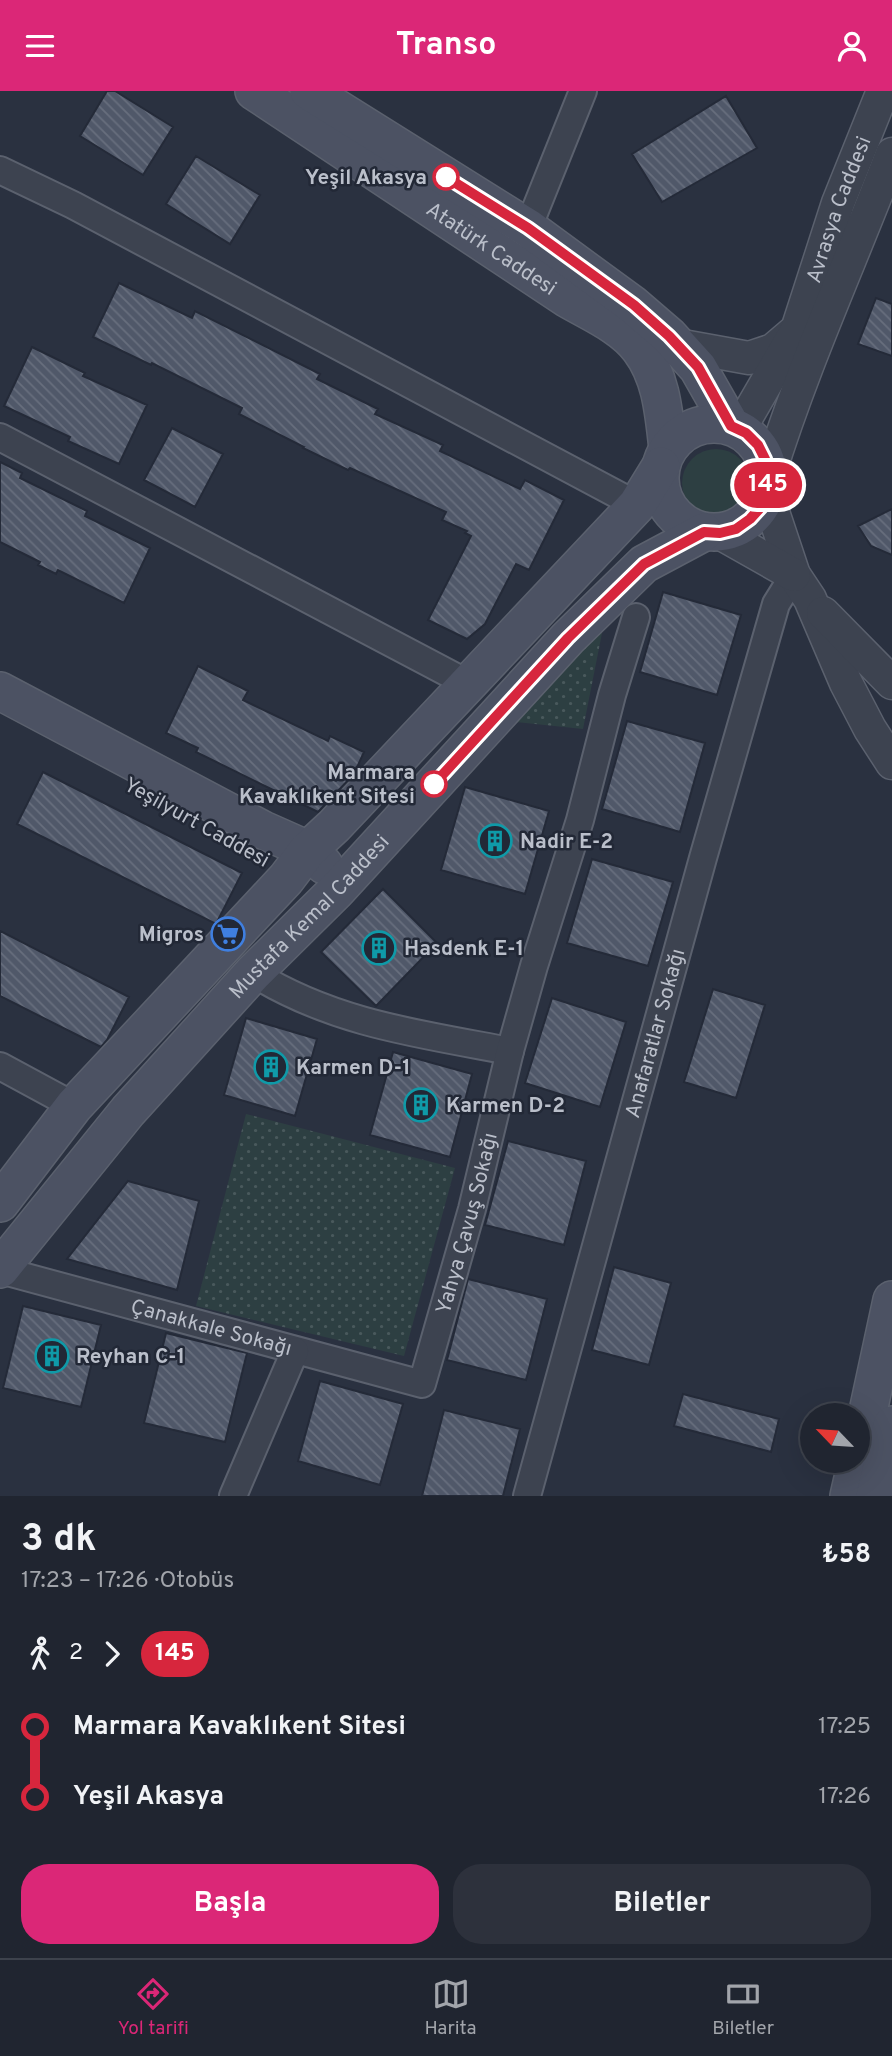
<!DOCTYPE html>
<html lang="tr">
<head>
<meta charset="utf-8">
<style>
  :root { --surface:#202530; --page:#2d313c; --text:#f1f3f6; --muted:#a2a5ab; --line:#3d424c; --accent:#db2777 }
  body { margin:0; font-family:Overpass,sans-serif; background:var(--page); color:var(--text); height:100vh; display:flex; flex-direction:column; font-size:26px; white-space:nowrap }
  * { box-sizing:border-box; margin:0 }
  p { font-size:23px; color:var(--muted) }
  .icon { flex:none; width:38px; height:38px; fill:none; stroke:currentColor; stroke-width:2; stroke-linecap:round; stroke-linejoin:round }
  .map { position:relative; height:1405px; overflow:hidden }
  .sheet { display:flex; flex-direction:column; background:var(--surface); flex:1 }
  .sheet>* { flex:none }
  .badge { padding:0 14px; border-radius:23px; font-size:24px; line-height:46px }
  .needle { width:46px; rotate:295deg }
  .buttons { position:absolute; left:800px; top:1312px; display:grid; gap:14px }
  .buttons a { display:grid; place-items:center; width:70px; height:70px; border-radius:50%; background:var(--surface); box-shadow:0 7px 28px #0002,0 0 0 2px var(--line); font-size:35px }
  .map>.badge { position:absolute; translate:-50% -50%; box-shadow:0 0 0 4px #fff }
  .legs { display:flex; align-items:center; gap:10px; height:77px; padding:0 21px; font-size:23px }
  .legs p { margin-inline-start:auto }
  .head { display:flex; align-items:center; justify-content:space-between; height:119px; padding:0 21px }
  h1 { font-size:38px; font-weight:700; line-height:52px }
  .cta { display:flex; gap:14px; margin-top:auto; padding:14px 21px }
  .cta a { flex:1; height:80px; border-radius:28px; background:var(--accent); color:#fff; font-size:28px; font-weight:700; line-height:80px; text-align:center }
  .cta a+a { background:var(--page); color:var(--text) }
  ul { padding:0 21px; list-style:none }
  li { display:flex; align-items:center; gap:24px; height:70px; font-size:26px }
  li i { display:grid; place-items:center; width:10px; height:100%; margin:0 9px; background:currentColor }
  li i::after { content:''; width:18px; height:18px; margin:-9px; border:5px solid; border-radius:50%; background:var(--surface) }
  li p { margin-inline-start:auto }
  li:first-child i { background:linear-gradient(#0000 50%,currentColor 0) }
  li:last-child i { background:linear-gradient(currentColor 50%,#0000 0) }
  header { display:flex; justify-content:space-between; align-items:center; height:91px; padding:0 21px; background:var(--accent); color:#fff; font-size:32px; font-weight:700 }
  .tab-bar { display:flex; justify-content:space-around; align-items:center; height:98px; border-top:2px solid var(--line); background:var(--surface); font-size:19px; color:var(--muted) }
  .tab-bar a { display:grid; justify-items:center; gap:4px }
  .tab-bar .current { color:var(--accent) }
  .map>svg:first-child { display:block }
</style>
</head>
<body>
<header><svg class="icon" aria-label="menu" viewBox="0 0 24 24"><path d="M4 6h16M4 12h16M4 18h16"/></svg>Transo<svg class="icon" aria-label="person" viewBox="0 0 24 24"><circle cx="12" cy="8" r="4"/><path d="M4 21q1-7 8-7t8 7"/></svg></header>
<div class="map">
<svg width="892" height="1405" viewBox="0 0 892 1405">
  <defs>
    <pattern id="park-dots" width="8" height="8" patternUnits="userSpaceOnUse" patternTransform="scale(1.75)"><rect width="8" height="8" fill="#2d3f42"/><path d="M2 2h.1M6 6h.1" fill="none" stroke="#49595c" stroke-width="1.8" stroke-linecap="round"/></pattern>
    <pattern id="building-back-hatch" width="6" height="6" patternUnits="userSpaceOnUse" patternTransform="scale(1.75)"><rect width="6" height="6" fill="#505869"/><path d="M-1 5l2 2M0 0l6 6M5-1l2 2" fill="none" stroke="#676e7d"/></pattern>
  </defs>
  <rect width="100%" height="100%" fill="#2a3140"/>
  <!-- green -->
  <path fill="#2d3f42" d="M682 392a34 34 0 1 1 68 0a34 34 0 1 1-68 0Z"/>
  <!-- park -->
  <path fill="url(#park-dots)" d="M603 537 583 638 516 631Z
    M246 1023 455 1077 404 1265 196 1215Z"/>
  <!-- building -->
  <path fill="url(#building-back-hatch)" stroke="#242a38" stroke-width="2" d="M107 0H115L173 36 143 84 80 45Z
    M726 5 757 57 662 111 632 63Z
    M196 65 260 104 230 153 166 113Z
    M119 192 192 227 195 220 320 283 317 288 378 318 375 323 443 354 440 360 520 398 525 389 564 409 529 479 516 473 485 533 467 548 428 529 471 445 465 442 467 440 442 429 446 421 350 377 348 379 303 357 304 356 239 323 242 317 152 272 151 274 93 246Z
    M876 207 892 213V265L858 253Z
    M32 256 85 282 83 285 147 314 119 373 68 350 70 346 4 315Z
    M172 337 223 363 195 416 144 389Z
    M0 371 22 382 20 387 87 420 85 425 150 457 124 512 58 479 56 483 38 474 40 471 0 451Z
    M892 418V464L871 455 858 435Z
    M663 501 741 524 717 604 640 581Z
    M198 575 248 600 243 609 328 650 330 645 364 661 354 683 318 721 196 661 198 657 166 642Z
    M627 630 705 652 680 741 602 718Z
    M43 681 242 782 216 833 17 733Z
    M465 696 549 720 525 803 441 779Z
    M592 768 673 791 648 875 567 852Z
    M383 798 437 852 376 915 321 861Z
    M0 840 129 906 107 949 101 956 0 905Z
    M713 898 765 914 736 1007 684 991Z
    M552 907 626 931 600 1016 525 992Z
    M246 927 317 948 295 1025 224 1004Z
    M393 961 472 983 450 1066 370 1044Z
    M508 1050 586 1070 564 1154 485 1134Z
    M128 1090 199 1110 177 1199 67 1168Z
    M614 1176 671 1192 649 1274 592 1259Z
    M468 1188 547 1208 526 1289 447 1269Z
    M23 1215 101 1234 81 1316 3 1297Z
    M166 1242 247 1262 225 1351 144 1332Z
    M320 1290 403 1313 380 1394 298 1370Z
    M683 1303 779 1328 771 1361 674 1335Z
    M444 1319 520 1338 503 1405H422Z"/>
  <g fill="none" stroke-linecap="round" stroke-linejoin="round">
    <defs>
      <g id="minor">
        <path d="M0 79 73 114 637 414"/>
        <path d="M528 137 583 0"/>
        <path d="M0 346 467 592"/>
        <path d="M253 882C333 932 419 943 510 960"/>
        <path d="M0 975 74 1015"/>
        <path id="s1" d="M0 1179 422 1293 472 1118 510 960 534 875 580 729 612 604 636 526"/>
        <path d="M233 1405 295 1260"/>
        <path id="s2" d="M527 1405 703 767 776 513 794 484"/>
      </g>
      <g id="tertiary">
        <path d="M677 254 749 267 773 259 793 242"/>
        <path id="s3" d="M739 339 797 239 838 112 883 0"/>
        <path d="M769 384C803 274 851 170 892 63"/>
        <path d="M767 403 794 484 810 508 846 592 870 638 892 672"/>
        <path d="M720 442 794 484"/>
        <path d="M823 522 892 592"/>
      </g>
      <g id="secondary">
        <path id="s4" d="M254 0 568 208C592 222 623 235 640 258 662 287 664 324 668 358"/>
        <path d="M309 0 528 137 633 214 669 245 698 277 731 335"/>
        <circle cx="714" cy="387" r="54"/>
        <path d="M0 600 263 739 308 759 324 774"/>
        <path d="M0 1112 74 1015 286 788 308 759 334 735 637 414 661 375"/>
        <path id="s5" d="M0 1178 128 1020 253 882 337 799 568 547 644 473 704 441"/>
        <path d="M858 1367 892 1209"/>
        <path d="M849 1405 857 1370"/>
        <path d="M875 1405 892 1334"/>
      </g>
    </defs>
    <!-- minor casing -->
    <use href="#minor" stroke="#5b616e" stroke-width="30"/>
    <!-- tertiary casing -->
    <use href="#tertiary" stroke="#5b616e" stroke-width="35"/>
    <!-- secondary casing -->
    <use href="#secondary" stroke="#5b616e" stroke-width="40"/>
    <!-- minor -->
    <use href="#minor" stroke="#3d4350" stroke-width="26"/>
    <!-- tertiary -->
    <use href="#tertiary" stroke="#3d4350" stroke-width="32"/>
    <!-- secondary -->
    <use href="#secondary" stroke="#4c5263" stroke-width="37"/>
  </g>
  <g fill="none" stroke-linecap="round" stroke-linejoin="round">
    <defs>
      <path id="line-1" d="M434 693 568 547 644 473 704 441 720 442 736 438 750 428 761 416 767 402 769 384 765 368 758 354 746 342 731 335 698 276 669 245 634 214 528 137 446 86"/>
    </defs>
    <!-- line-1 casing -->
    <use href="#line-1" stroke="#fff" stroke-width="16"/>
    <!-- line-1 -->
    <use href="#line-1" stroke="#d7263d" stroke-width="10"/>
  </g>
  <!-- icons -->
  <defs>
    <symbol id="building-ring" viewBox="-11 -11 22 22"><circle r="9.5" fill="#222836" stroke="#0f9aa8" stroke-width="1.5"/><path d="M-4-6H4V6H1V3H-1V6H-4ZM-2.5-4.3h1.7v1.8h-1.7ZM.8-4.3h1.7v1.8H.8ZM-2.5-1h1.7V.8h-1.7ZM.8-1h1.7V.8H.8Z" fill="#0f9aa8"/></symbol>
    <symbol id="supermarket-ring" viewBox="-11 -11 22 22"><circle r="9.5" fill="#222836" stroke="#3f7fe0" stroke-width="1.5"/><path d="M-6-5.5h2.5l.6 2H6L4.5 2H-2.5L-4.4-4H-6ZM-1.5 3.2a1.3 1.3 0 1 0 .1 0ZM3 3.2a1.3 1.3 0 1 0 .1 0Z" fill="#3f7fe0"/></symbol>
  </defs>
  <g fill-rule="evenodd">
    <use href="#building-ring" x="476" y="731" width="38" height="38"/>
    <use href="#supermarket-ring" x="209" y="824" width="38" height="38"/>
    <use href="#building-ring" x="360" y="838" width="38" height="38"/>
    <use href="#building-ring" x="252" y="957" width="38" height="38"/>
    <use href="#building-ring" x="402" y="995" width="38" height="38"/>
    <use href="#building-ring" x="33" y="1246" width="38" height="38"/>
  </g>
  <!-- markers -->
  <g fill="#fff" stroke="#d7263d" stroke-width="3.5">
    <circle cx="446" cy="86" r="12"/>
    <circle cx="434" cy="693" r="12"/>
  </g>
  <g text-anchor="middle" stroke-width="5" stroke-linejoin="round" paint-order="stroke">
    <!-- stop labels -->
    <g font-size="21" font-weight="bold" fill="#babfca" stroke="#222836" text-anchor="end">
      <text x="427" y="93">Yeşil Akasya</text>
      <text x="415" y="688">Marmara<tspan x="415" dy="24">Kavaklıkent Sitesi</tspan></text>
    </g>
    <!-- street labels -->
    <g font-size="21" fill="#babfca" stroke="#222836">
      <text dy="7" stroke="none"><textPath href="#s3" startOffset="243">Avrasya Caddesi</textPath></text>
      <text dy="7" stroke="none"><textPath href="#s4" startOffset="285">Atatürk Caddesi</textPath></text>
      <text transform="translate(197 731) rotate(29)" y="7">Yeşilyurt Caddesi</text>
      <text dy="7" stroke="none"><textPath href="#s5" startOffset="469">Mustafa Kemal Caddesi</textPath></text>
      <text dy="7" stroke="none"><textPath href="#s2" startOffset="480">Anafaratlar Sokağı</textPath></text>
      <text dy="7" stroke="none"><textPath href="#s1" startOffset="604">Yahya Çavuş Sokağı</textPath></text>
      <text dy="7" stroke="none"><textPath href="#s1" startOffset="219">Çanakkale Sokağı</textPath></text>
    </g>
    <!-- poi labels -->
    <g font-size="21" font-weight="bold" fill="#babfca" stroke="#222836" text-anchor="start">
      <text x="520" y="757">Nadir E-2</text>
      <text x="204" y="850" text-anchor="end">Migros</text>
      <text x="404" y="864">Hasdenk E-1</text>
      <text x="296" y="983">Karmen D-1</text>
      <text x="446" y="1021">Karmen D-2</text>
      <text x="76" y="1272">Reyhan C-1</text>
    </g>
  </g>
</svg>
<div class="buttons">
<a><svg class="needle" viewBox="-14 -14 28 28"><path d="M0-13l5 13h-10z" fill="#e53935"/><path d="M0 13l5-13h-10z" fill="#a2a5ab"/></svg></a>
</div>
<b class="badge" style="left:768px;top:394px;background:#d7263d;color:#fff">145</b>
</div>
<section class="sheet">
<div class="head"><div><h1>3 dk</h1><p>17:23 – 17:26 · Otobüs</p></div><b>₺58</b></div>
<div class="legs"><svg class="icon" aria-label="walk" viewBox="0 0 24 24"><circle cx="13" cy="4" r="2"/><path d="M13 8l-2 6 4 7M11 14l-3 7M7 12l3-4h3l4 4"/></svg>2<svg class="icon" aria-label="forward" viewBox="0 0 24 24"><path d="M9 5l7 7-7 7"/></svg><b class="badge" style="background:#d7263d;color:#fff">145</b></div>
<ul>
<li><i style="color:#d7263d"></i><b>Marmara Kavaklıkent Sitesi</b><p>17:25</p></li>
<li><i style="color:#d7263d"></i><b>Yeşil Akasya</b><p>17:26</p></li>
</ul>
<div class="cta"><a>Başla</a><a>Biletler</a></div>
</section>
<nav class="tab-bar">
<a class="current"><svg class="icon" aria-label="directions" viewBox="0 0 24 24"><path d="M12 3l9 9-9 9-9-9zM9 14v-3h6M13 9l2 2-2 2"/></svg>Yol tarifi</a>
<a><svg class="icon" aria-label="map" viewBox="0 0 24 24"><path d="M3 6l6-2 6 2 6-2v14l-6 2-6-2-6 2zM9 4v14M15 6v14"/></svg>Harita</a>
<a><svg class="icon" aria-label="tickets" viewBox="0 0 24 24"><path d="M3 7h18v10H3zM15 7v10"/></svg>Biletler</a>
</nav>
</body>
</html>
